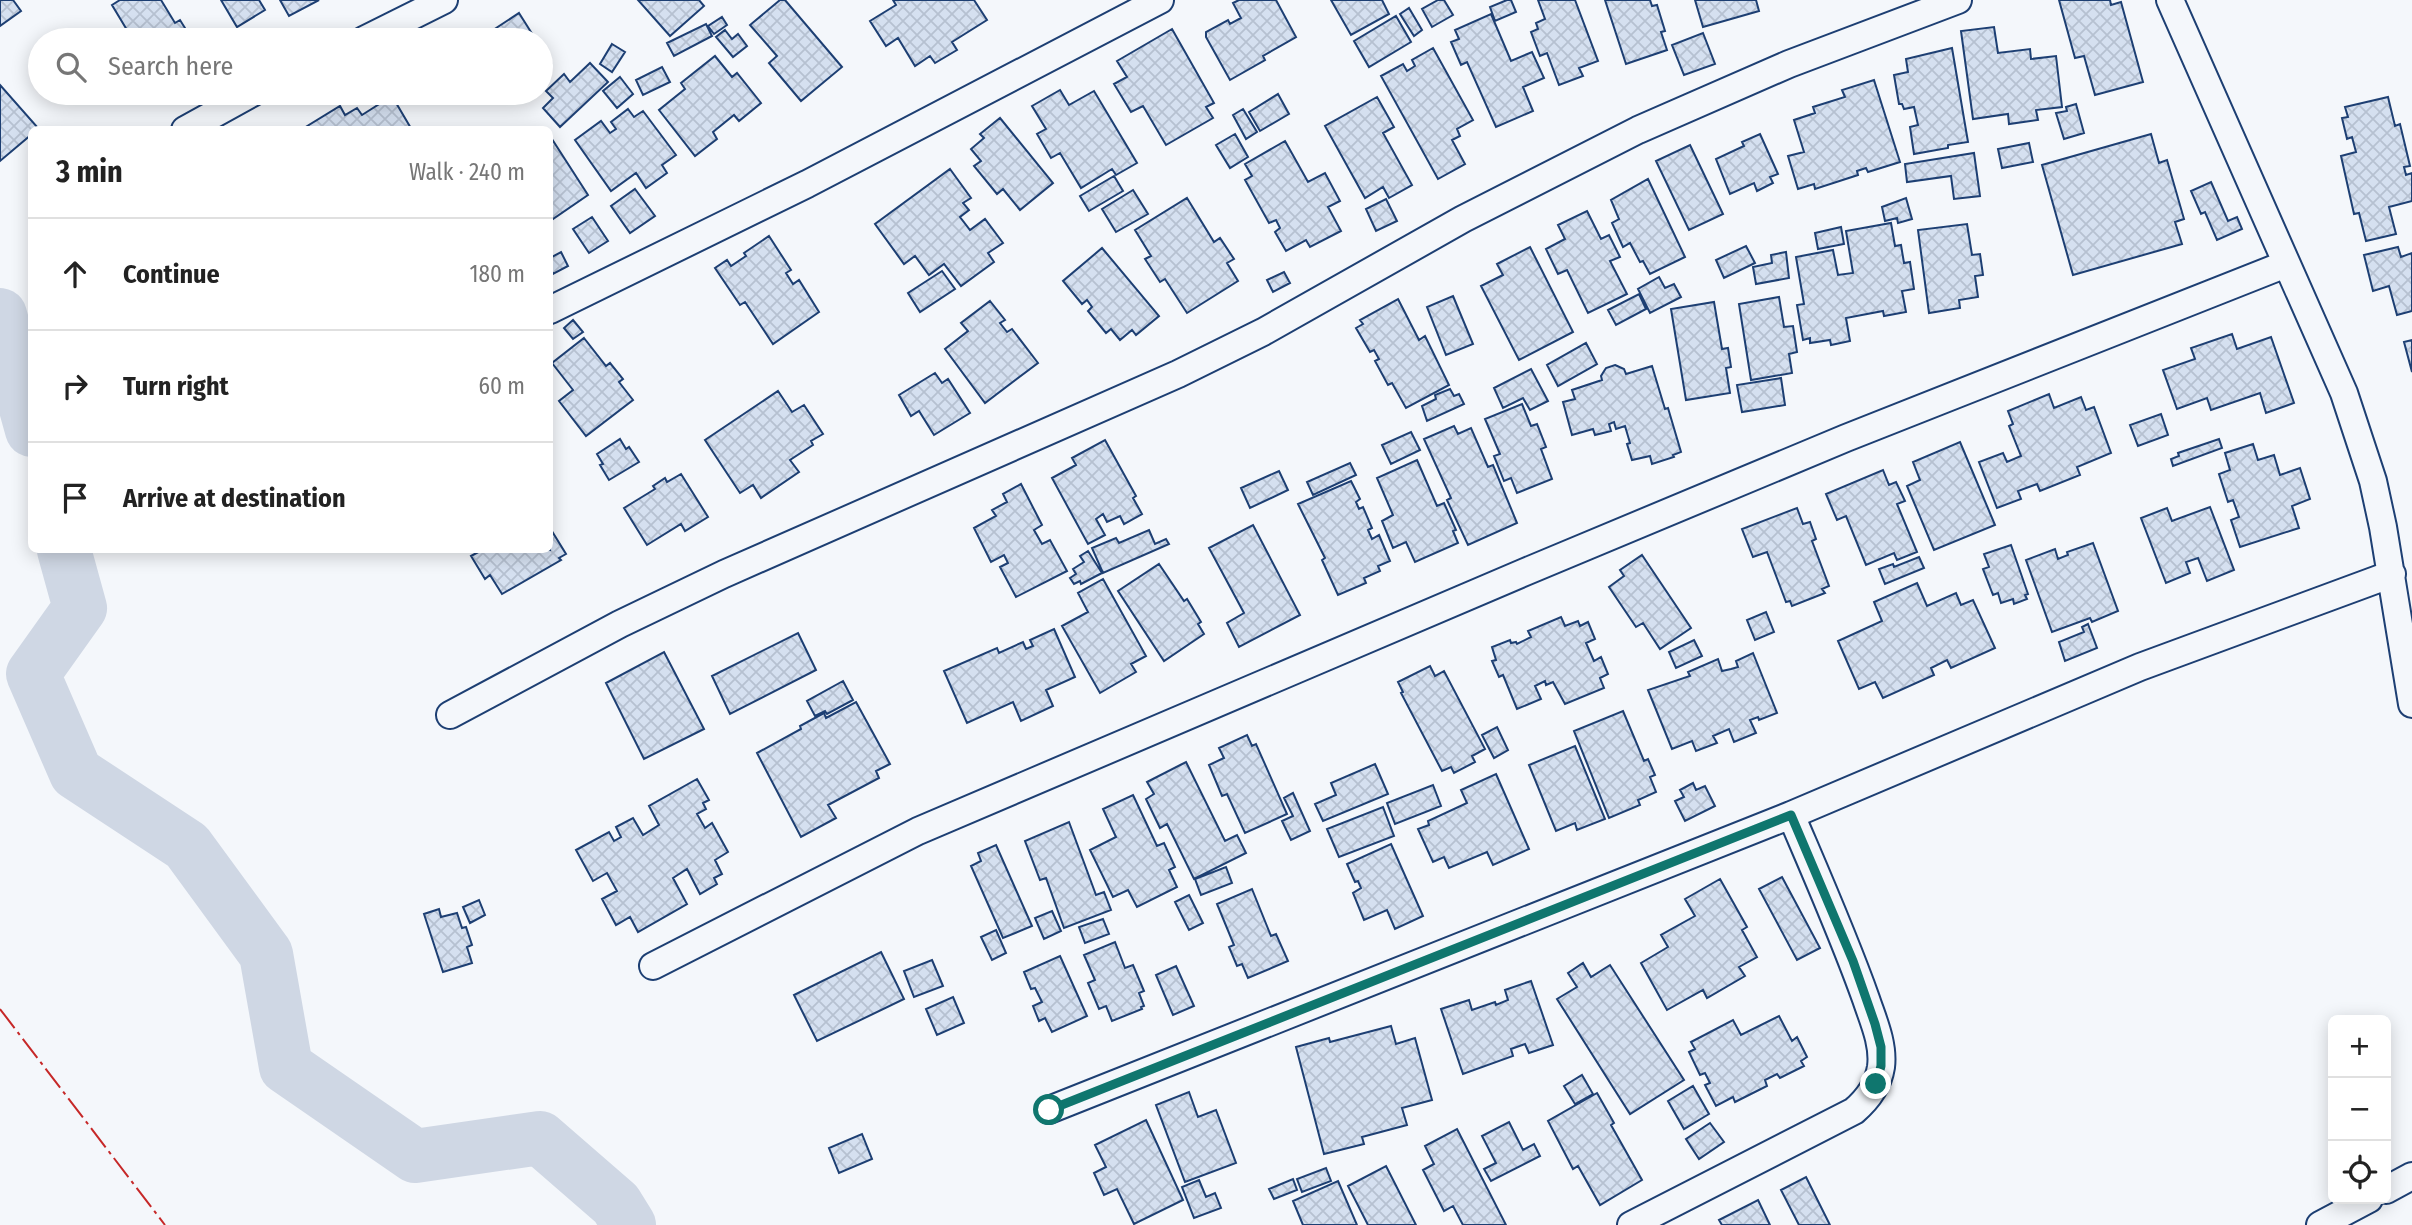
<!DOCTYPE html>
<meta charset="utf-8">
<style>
:root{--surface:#fff;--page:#f2f2f2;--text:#222;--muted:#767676;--line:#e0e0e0}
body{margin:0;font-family:"Fira Sans Condensed",sans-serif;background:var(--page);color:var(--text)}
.controls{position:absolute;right:21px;bottom:21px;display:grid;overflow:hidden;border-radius:10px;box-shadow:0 4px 18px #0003}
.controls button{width:63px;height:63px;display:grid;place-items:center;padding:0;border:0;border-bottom:2px solid var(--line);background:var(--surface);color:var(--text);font:35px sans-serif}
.stop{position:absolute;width:21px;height:21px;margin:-16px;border:5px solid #0f766e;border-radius:50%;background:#fff}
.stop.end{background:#0f766e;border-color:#fff;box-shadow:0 2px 7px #0008}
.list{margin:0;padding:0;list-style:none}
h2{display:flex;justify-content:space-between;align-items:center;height:91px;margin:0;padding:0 28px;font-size:30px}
h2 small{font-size:23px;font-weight:400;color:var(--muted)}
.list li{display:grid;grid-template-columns:46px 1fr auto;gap:21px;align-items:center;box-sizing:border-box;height:112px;padding:0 28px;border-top:2px solid var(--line)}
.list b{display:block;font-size:26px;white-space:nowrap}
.list em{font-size:23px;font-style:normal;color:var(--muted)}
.icon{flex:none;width:38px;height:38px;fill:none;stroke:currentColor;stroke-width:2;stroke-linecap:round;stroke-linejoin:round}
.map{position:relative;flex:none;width:2412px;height:1225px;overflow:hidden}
.search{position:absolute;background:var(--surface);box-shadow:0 4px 18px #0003;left:28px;top:28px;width:525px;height:77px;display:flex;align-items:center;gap:18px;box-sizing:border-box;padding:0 24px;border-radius:38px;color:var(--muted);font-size:26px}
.panel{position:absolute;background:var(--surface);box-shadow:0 4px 18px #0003;left:28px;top:126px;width:525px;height:427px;border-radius:10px}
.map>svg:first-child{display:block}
</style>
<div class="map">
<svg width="2412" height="1225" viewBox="0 0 2412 1225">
<defs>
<pattern id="building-cross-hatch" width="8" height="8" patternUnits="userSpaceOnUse" patternTransform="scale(1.75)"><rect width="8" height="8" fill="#d5e0f0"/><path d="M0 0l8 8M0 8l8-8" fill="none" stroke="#b6c1d1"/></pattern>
</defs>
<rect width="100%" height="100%" fill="#f4f7fb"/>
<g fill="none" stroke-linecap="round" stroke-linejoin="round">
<path stroke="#cfd7e4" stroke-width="54" d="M0,315l32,115
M64,550l16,58 -47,66 43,99 111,73 79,108 20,113 129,89 125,-18 76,66 13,21"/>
</g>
<path fill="url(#building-cross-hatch)" stroke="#1d3f73" stroke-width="2" d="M0,0h13l8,11 -21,15z
M120,0h41l14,23 5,-3 10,16 -5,4h-52l-21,-35z
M221,0h38l6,10 -28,17z
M280,0h39l-30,16z
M638,0h61l5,6 -34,30z
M780,0h5l57,67 -41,34 -32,-38 8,-7 -27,-31z
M893,0h81l13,20 -35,22 5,8 -22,13 -5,-7 -15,10 -17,-28 -12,8 -16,-25 26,-16z
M1239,0h37l20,37 -33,19 2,4 -35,20 -24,-43v-5l22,-12 2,4 11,-6 -8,-15z
M1331,0h51l7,14 -38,21z
M1438,0h6l9,15 -21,12 -10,-18z
M1507,0h4l5,12 -21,9 -5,-14z
M1538,0h37l23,61 -19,7 4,8 -24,9 -12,-32 -7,3 -9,-24 7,-3 -2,-6 9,-4z
M1605,0h45l2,6 5,-1 8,26 -4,1 6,18 -41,14z
M1695,0h61l3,11 -56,16z
M2059,0h51l1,5 10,-3 22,80 -48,13 -11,-39 -9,2z
M1409,8l13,22 -8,6 -14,-22z
M519,13l17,27h-58z
M1491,14l20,47 21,-9 12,26 -21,9 10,24 -37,16 -29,-65 -6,3 -10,-23 8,-3 -4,-9z
M1396,16l15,26 -42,25 -15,-26z
M722,17l5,8 -13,9 -6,-8z
M706,24l6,12 -38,20 -7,-13z
M1994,27l4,26 32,-4 1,10 25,-3 6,51 -26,3 2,10 -29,4 -1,-10 -35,5 -12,-88z
M1172,29l42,74 -8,4 7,11 -47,27 -23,-39 -12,6 -17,-28 13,-7 -10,-16z
M725,30l7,9 6,-5 9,12 -14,11 -17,-20z
M1703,33l12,31 -31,11 -12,-30z
M612,44l13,8 -13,20 -12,-8z
M541,47l10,16 -10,6z
M1433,48l40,72 -16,9 3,7 -8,4 13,24 -27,15 -57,-103 22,-12 4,7 8,-5 -3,-6z
M1952,48l16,94 -20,3v3l-34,6 -4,-27 8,-2 -4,-18 -10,2 -2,-5h-3l-5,-29 14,-3 -2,-13z
M715,56l17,21 5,-4 24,30 -22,18 -5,-6 -21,17 4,7 -22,17 -36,-46 26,-21 -4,-6z
M590,63l18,19 -48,45 -17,-19 10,-10 -7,-7 18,-17 6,8z
M662,67l8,15 -27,13 -7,-15z
M620,77l13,17 -16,14 -14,-17z
M1874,80l26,82 -32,10 -2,-4 -9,3 1,4 -43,14 -1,-5 -16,5 -10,-33 16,-4 -10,-32 21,-7 -2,-6 32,-10 -3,-7z
M0,85l38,43 -6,2v4l-32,27z
M1060,90l9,15 25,-14 43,72 -21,12 -4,-6 -31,19 -21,-35 -9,5 -14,-24 9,-5 -14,-23z
M1278,94l11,20 -29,17 -11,-19z
M392,96l20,34 -108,-2 36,-22 5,9 12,-7 5,7z
M1377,97l17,30 -11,6 29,52 -23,13 -6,-11 -18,11 -40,-72z
M2388,97l7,29 5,-2 10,42 -6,1 2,8 6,-2v28l-23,6 7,27 -30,7 -7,-28 -5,1 -13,-58 15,-4 -4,-15 -5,2 -5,-21 6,-1 -3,-10z
M2076,104l8,29 -20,6 -8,-26 11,-2 -1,-4z
M628,109l6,8 9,-6 33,44 -14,10 5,8 -21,15 -10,-15 -25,18 -36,-51 26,-19 9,12 6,-4 -5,-7z
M1243,109l14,23 -11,7 -13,-24z
M1000,118l53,65 -33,27 -17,-21 -6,5 -23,-28 7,-5 -10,-12 13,-11 -4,-4z
M1235,134l13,23 -18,11 -14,-23z
M1760,134l18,40 -8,3 3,6 -16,8 -3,-8 -24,11 -14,-35 28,-13 -2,-4z
M2151,134l8,29 8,-3 17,59 -9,3 7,22 -109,31 -31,-110z
M550,136l38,59 -38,26z
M1285,141l23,41 17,-9 15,28 -12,6 13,24 -31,16 -4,-7 -20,11 -11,-19 5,-4 -4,-8 -7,3 -24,-43 7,-4 -7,-12z
M2029,143l4,19 -31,6 -4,-19z
M1690,145l33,69 -34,16 -33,-69z
M1974,153l6,43 -26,3 -3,-23 -44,6 -2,-18z
M950,169l21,29 -8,5 6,7 -9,7 10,13 15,-11 18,24 -15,10 6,9 -33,24 -17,-22 -15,11 -14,-19 -11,8 -29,-40z
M1114,176l9,15 -34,20 -9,-15z
M1648,179l37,78 -35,17 -7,-13 -3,1 -10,-19 -7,4 -11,-24 7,-4 -8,-19z
M2211,182l17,39 9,-4 5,12 -25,11 -12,-28 -4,2 -10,-23z
M635,189l20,27 -25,17 -19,-27z
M1133,190l15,24 -32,18 -14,-23z
M1187,198l27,44 6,-4 14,21 -7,4 11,18 -51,32 -22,-34 -5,3 -15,-23 6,-3 -16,-26z
M1906,198l6,21 -14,4 -1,-5 -12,3 -3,-14z
M1386,199l11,22 -21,10 -10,-22z
M1587,211l14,28 8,-4 11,22 -10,4 17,33 -39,19 -21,-43 -9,4 -12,-25 19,-10 -7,-14z
M592,217l16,24 -19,12 -16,-24z
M1891,223l4,23 6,-1 3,18 6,-1 4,27 -12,2 4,21 -22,4 -1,-5 -37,7 4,23 -19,4 -1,-5 -20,3v-5l-7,2 -6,-35 7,-1 -8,-47 37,-7 5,25 15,-2 -7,-42z
M1967,224l5,31 8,-1 3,21 -8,1 3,21 -19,3 1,8 -31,5 -11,-83z
M1841,227l3,17 -26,5 -3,-16z
M769,236l22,34 -5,3 7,11 6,-4 20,32 -46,32 -28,-42 -5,3 -25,-37 12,-8 4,6 15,-10 -2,-3z
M1746,246l9,17 -31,15 -8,-18z
M1530,247l43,85 -54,28 -38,-74 22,-11 -6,-11z
M2398,247l3,10 11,-4v58l-15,4 -8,-29 -16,5 -9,-36z
M1102,248l57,68 -23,19 -4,-5 -12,10 -9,-11 -5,4 -18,-22 4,-4 -5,-7 -5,4 -19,-23z
M561,252l7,14 -15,8 -3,-6v-10z
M1786,252l3,26 -33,6 -3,-17 19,-4 -1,-8z
M942,271l13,18 -35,23 -12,-19z
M1284,272l6,11 -17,9 -6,-12z
M1659,277l6,11 9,-4 7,13 -31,16 -12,-24z
M1639,294l7,15 -30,16 -8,-15z
M1453,296l20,48 -27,11 -19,-48z
M1779,297l5,30 9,-1 4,26 -8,2 3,19 -41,7 -12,-76z
M1398,299l21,41 6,-4 24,49 -43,23 -14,-25 -4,2 -13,-24 4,-2 -5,-9 -4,2 -14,-24 7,-4 -3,-4z
M990,301l15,19 -5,3 7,9 5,-3 26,34 -53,40 -40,-54 23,-18 -7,-8z
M1714,302l8,47 6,-1 3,19 -5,1 4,25 -44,7 -15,-91z
M573,320l10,12 -10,7 -9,-11z
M2232,334l5,15 34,-12 23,66 -28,10 -6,-20 -49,17 -4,-12 -30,11 -14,-39 32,-11 -4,-11z
M584,338l22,28 4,-3 13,16 -4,3 14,18 -47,36 -27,-35 14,-11 -21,-27z
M2412,340v32l-8,-30z
M1586,343l11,21 -39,22 -11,-21z
M1615,365l9,4 2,5 26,-8 13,43 3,-1 13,44 -8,3 1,2 -22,7 -2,-8 -18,4 -5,-16 3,-1 -5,-17 -9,3 -2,-7 -5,2 2,7 -16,4 -2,-6 -21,6 -9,-33 12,-3 -3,-9 30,-10 -1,-4 5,-8z
M1531,369l17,32 -18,9 -7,-12 -20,10 -9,-20z
M935,373l7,10 6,-4 22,34 -36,22 -15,-24 -8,5 -12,-21z
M1781,378l4,27 -43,7 -5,-27z
M1450,389l4,7 5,-2 5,10 -37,17 -5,-15 14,-7 -1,-4z
M778,391l14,21 12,-7 19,29 -12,7 2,4 -23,15 9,12 -38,26 -8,-13 -13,8 -35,-53z
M2049,394l5,14 27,-11 5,13 8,-3 17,46 -34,14 3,8 -40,16 -3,-7 -19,7 3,8 -24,9 -18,-46 24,-9 4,9 14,-6 -12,-30 4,-2 -5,-13z
M1522,404l9,22 6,-2 9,23 -5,2 11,30 -35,14 -6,-15 -7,3 -10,-25 6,-2 -15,-35z
M2161,414l7,21 -30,11 -8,-21z
M1454,426l4,8 13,-6 17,39 5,-2 24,58 -49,22 -21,-45 4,-2 -27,-59z
M1411,432l9,18 -29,14 -9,-19z
M620,439l6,10 3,-2 10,15 -30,18 -9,-15 3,-1 -6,-10z
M2219,439l3,9 -49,18 -2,-7 8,-3 -1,-3z
M1105,440l31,56 -3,2 9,16 -18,10 -4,-8 -13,6 -4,-8 -7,5 9,16 -17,9 -36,-66 24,-13 -4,-7z
M1960,442l35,83 -61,25 -27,-64 13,-6 -7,-18z
M2253,444l5,16 16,-5 6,20 20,-7 10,31 -18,7 7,22 -59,19 -9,-27 8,-3 -6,-17 -5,2 -9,-28 11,-4 -5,-17z
M1417,460l20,46 7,-3 12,27 -3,1 5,12 -43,19 -9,-20 -13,6 -11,-27 11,-6 -16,-37z
M1350,463l6,12 -43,20 -6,-13z
M1883,470l6,15 7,-3 9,19 -8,3 20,48 -20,8 -3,-7 -28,12 -20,-49 -9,4 -11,-26z
M1279,471l9,19 -38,18 -9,-20z
M681,474l27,43 -23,14 -4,-7 -34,21 -23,-37 31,-19 -2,-3 12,-8 2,4z
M1351,481l9,18 -4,3 3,7 4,-2 9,21 -4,2 4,9 7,-4 11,26 -12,5 2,5 -16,7 2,5 -28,12 -16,-35 3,-2 -27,-54z
M1021,484l21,41 -8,5 8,14 8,-4 17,31 -51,26 -16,-30 8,-4 -4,-8 -13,7 -17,-34 22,-12 -4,-6 15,-8 -4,-8z
M2210,507l24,63 -27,11 -9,-23 -12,4 4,11 -24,10 -25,-65 26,-10 5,13z
M1797,508l6,16 7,-2 6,17 -4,2 17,45 -7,3 3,4 -33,13 -2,-5 -4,1 -19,-50 -14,5 -11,-28z
M1253,525l47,90 -61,32 -12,-24 17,-10 -35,-65z
M550,528l16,26 -7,4 2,2 -59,34 -12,-19 -5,4 -14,-23 11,-6h68z
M1149,530l6,14 11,-5 3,5 -66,29 -11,-25 24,-10 3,5z
M2093,543l25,68 -26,11 -2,-4 -38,14 -26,-72 29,-11 3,10 10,-4 -1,-3z
M2011,545l17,49 -3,1 2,4 -13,5 -1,-5 -12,4 -3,-10 -5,2 -10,-26 6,-2 -5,-13z
M1088,551l14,22 -21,11 -1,-3 -6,3 -4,-6 6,-4 -3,-5 11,-7 -4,-6z
M1642,555l49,73 -31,21 -17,-26 -7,4 -27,-40 15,-11 -4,-6z
M1919,557l5,11 -39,16 -6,-15 14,-5 1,3z
M1159,564l25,37 3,-2 14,23 -3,2 6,10 -40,27 -46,-70z
M1103,579l43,77 -15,8 5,8 -36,21 -38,-67 26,-14 -10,-19z
M1917,583l10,23 29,-13 5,12 12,-5 22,48 -44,20 -4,-8 -16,8 3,7 -51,23 -8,-16 -16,7 -21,-48 44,-20 -8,-19z
M1766,612l8,20 -19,8 -8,-20z
M1561,617l4,9 13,-5 2,5 8,-4 7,17 -9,4 8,18 7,-4 7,17 -8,4 4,10 -39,16 -12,-22 -7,3 -1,-4 -10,5 6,13 -24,10 -14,-34 -4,2 -7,-16 4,-1 -4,-13 18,-7 1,3 5,-1 1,2 14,-7 -3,-6z
M2088,624l9,24 -32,13 -6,-19 25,-10 -2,-5z
M1054,629l21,48 -29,13 7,16 -32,15 -8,-19 -46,21 -23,-52 53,-23 2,5 24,-11 3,7 7,-3 -3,-6z
M798,633l18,37 -86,44 -18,-38z
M1694,640l8,16 -26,12 -7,-16z
M664,652l40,77 -60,30 -38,-76z
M1753,653l24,60 -18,7 -1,-3 -8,3 6,13 -22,9 -5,-13 -16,7 4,7 -21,8 -4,-10 -20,8 -24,-59 42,-14 -2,-4 30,-13 4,12 9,-2 7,-2 -2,-6z
M1430,666l5,10 9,-5 41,78 -13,7 3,6 -21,11 -3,-6 -9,4 -41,-78 2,-1 -5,-10z
M843,681l10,19 -26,14 -2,-3 -10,5 -8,-15z
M856,702l34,62 -14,7 3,7 -51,27 8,13 -35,19 -44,-84 44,-24 -1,-3 24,-13 2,5z
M1623,711l21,50 4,-2 7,16 -5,2 6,15 -18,8 2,5 -31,13 -35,-87z
M1497,727l11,23 -14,8 -12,-23z
M1247,735l5,11 4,-2 31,70 -42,19 -18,-39 -5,2 -13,-31 15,-7 -5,-10z
M1575,746l30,73 -28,11 -2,-7 -19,8 -27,-66z
M1186,762l39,79 12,-6 9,18 -52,26 -27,-55 -7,4 -14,-29 8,-5 -7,-12z
M1375,764l13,30 -65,27 -8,-17 21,-9 -5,-12z
M1496,774l33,75 -36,16 -6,-13 -38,16 -5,-11 -11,5 -15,-33 11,-4 -1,-4 39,-18 -6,-13z
M697,779l12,21 -6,3 3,6 -9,5 8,14 7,-5 16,29 -13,8 7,14 -8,4 3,6 -17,10 -13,-25 -14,9 14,26 -49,28 -8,-15 -14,8 -14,-26 15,-8 -10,-18 -14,8 -17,-31 33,-18 5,9 7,-4 -5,-10 17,-9 10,17 16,-10 -10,-19z
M1693,783l3,7 9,-4 10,20 -30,15 -10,-20 9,-4 -4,-7z
M1433,785l8,21 -46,18 -8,-21z
M1293,793l17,38 -19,9 -9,-19 11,-5 -9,-18z
M1133,795l24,51 7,-3 11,24 -6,3 8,17 -40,20 -9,-17 -15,7 -23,-47 26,-13 -13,-28z
M1383,807l11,29 -55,21 -12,-28z
M1069,822l27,73 8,-3 7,18 -47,18 -18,-50 -6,2 -15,-39z
M1391,844l32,72 -28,13 -8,-19 -23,10 -11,-27 8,-5 -3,-7 -3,1 -8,-18z
M996,845l36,81 -29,12 -32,-72 10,-5 -3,-8z
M1226,867l6,16 -31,12 -6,-16z
M1782,877l38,71 -23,12 -38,-71z
M1720,879l27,48 -5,3 15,27 -18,10 6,9 -38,22 -4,-8 -36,20 -26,-47 27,-16 -7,-12 34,-19 -10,-17z
M1252,889l19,47 5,-2 12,27 -40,17 -6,-14 -5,2 -8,-19 5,-2 -17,-41z
M1189,895l14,28 -14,7 -14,-28z
M479,900l6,15 -15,8 -7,-16z
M439,909l2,8 16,-4 5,15 4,-1 6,18 -5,2 5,16 -29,9 -19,-58z
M1052,911l9,20 -17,8 -9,-21z
M1103,919l6,15 -24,9 -6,-16z
M996,930l10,23 -14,7 -11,-23z
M1115,942l10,26 8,-3 11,26 -5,2 5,13 -3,1 1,2 -30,12 -6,-15 -7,3 -11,-26 7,-3 -11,-25z
M881,952l23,47 -87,42 -23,-46z
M1060,956l27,60 -35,16 -7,-14 -6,3 -6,-15 9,-4 -7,-14 -4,1 -7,-17z
M932,960l11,26 -29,11 -10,-26z
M1583,963l8,14 19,-12 74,115 -54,34 -73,-115 20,-12 -9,-14z
M1176,966l18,40 -21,9 -17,-40z
M1531,981l22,64 -24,8 -4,-9 -14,5 2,7 -50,18 -22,-65 28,-9 3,10 23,-8 1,3 12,-5 -3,-10z
M953,997l11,26 -27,12 -11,-26z
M1779,1016l13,25 5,-4 10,20 -6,4 3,5 -24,12 -3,-4 -12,6 2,6 -32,16 -2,-5 -17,9 -11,-21 5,-2 -5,-10 -5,2 -11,-23 6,-3 -4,-7 42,-22 8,15z
M1391,1026l5,18 19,-6 17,62 -30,8 5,17 -45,12 2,7 -40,10 -28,-107 33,-9 1,4z
M1582,1075l11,19 -18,10 -11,-18z
M1693,1086l16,28 -25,15 -16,-28z
M1189,1092l9,25 18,-7 20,53 -51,19 -29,-77z
M1597,1093l17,30 -3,2 31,55 -42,25 -22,-39 -5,3 -25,-48z
M1146,1120l37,80 -49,24 -17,-35 -13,6 -10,-22 12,-6 -11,-22z
M1509,1122l14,28 11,-6 6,12 -49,25 -7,-12 12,-6 -14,-27z
M1710,1123l14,19 -25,17 -13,-20z
M1457,1129l49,96h-43l-10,-19 -9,5 -21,-41 11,-6 -9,-18z
M862,1134l10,25 -33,14 -10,-25z
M1386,1166l30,59h-48l-20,-39z
M1326,1168l5,13 -29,11 -5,-13z
M1806,1177l24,48h-31l-18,-35z
M1293,1179l4,11 -23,9 -5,-10z
M1199,1180l7,17 9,-4 6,15 -27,10 -12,-31z
M1338,1181l19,44h-54l-10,-24z
M1758,1200l12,25h-48l-3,-5z"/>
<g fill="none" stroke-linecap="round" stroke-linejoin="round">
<g stroke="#1d3f73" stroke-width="30">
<path id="minor" d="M2170,0l174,393 29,88 10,46 29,177
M364,40l80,-40
M185,130l67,-37
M550,310l257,-126 353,-184
M450,715l170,-91 104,-50 454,-200 85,-42 200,-113 175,-89 151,-66 169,-64
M653,966l265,-135 607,-259 321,-134 440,-174
M1049,1110l742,-295 349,-148 252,-93
M2386,1190l26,-14
M1631,1225l223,-114c14,-12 24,-25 27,-44 3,-23 -8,-47 -15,-68 -22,-62 -49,-123 -75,-184
M2320,1225l49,-26"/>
</g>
<use href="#minor" stroke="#f4f7fb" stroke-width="26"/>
<path stroke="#c62828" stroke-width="2" stroke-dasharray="24 5 3.5 5" stroke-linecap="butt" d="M0,1009l165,216"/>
</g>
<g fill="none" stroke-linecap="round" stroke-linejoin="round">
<path stroke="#0f766e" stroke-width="9" d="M1049,1110l742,-295 62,146 22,63 6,23v19l-5,18"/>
</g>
</svg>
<div class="controls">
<button>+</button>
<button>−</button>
<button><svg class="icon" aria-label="locate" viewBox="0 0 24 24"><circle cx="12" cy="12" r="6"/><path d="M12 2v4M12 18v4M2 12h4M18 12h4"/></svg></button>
</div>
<div class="stop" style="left:1049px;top:1110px"></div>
<div class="stop end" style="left:1876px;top:1084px"></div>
<div class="search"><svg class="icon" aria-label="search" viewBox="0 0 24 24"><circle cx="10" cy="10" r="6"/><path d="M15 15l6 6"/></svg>Search here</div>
<section class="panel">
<h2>3 min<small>Walk · 240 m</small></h2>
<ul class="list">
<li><svg class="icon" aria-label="ahead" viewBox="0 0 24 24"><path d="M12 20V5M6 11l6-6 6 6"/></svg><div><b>Continue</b></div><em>180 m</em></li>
<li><svg class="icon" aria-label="right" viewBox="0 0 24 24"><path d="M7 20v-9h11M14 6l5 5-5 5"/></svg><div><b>Turn right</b></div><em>60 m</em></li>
<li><svg class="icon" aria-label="arrive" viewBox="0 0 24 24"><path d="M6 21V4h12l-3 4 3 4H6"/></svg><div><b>Arrive at destination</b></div></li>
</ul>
</section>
</div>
